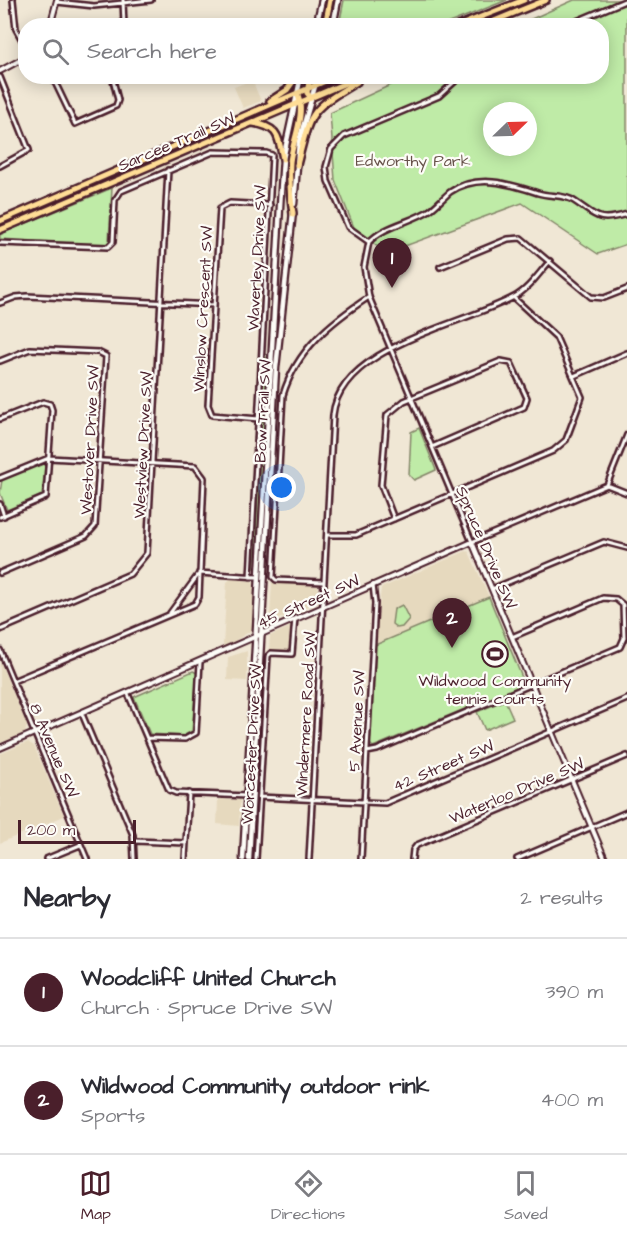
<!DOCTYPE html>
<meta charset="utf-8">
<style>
:root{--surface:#fff;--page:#f7f7f7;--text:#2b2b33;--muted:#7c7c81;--line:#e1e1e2;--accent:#4a1f2b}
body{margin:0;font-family:"Architects Daughter",sans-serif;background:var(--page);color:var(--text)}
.compass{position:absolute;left:483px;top:102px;width:54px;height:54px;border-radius:50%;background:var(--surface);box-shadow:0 3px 15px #0003;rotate:67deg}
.scale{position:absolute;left:18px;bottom:15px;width:118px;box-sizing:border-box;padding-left:6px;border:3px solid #4a1f2b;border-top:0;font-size:16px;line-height:21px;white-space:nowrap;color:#4a1f2b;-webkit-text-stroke:4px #fdfcf7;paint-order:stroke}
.you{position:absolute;left:282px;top:488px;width:21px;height:21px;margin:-15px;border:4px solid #fff;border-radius:50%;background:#1a73e8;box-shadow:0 0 0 9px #1a73e833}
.badge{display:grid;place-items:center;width:39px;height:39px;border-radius:50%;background:var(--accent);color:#fff;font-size:20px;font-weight:700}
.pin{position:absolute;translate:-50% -50px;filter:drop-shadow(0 2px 3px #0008)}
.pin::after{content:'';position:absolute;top:32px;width:21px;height:18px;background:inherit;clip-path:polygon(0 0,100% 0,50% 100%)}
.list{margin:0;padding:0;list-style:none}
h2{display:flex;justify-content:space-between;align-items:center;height:78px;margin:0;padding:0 24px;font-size:26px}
h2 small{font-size:20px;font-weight:400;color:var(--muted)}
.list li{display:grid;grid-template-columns:39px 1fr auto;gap:18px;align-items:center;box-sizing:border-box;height:108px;padding:0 24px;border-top:2px solid var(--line)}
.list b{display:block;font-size:22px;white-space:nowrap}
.list p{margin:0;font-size:20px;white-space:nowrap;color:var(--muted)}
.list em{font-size:20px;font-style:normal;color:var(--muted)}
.icon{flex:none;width:33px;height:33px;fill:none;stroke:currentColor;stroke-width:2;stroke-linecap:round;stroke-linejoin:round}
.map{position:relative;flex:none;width:627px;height:859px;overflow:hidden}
.search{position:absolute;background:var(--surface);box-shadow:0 3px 15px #0003;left:18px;right:18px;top:18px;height:66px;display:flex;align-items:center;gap:15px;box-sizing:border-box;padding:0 21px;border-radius:24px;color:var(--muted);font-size:22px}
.sheet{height:294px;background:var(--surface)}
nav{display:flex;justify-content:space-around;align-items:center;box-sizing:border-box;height:84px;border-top:2px solid var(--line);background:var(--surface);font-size:16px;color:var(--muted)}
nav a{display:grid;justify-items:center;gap:3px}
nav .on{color:var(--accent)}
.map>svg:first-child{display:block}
</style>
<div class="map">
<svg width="627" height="859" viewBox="0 0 627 859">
<rect width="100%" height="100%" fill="#f0e7d5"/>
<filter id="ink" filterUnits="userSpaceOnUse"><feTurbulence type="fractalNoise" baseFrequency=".0167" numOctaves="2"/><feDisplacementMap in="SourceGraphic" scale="12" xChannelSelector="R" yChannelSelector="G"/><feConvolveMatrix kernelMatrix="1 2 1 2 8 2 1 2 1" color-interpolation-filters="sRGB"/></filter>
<g filter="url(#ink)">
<path fill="#e6d9be" d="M252,80l9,21 -18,7 -9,-21z
M466,551l3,1 20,45 -114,48 6,-57z
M230,579l21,2 4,4 -3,45 -27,17 -2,-2 4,-63z
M272,583l46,3 1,15 -45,20 -4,-4z
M292,626v23l-3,3 -20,-1 1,-15z
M247,651v30l-20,-1 1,-23z
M0,662l27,64 -2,7 -25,10z
M28,742l6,4 30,70 -64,27v-89z
M218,799l22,1 -1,26 -22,-2z"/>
<path fill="#bfeba7" stroke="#848569" stroke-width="1.5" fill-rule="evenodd" d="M344,0h163l-63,25h-105z
M574,0h53v244l-29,10 -76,-51 -136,50 -31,-23 -20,-50 -5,-67 78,-36 194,-1v-50l-84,-1zM492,111h36v36h-36z
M112,188l-3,53 -3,4 -106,-6v-5z
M265,354l3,10 -8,153 -6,52z
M419,428l17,42 -22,10 -5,-5 2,-43z
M42,463l3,3 -3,29 -35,15 -7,-17 2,-13z
M489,597l34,83 -3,6 -147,61 -3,-3 5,-99z
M402,605l7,14 -7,8 -5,1 -5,-4 2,-15z
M193,671l4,2 -5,58 -9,5 -33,-2 -16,-37z
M505,700l8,18 -28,12 -8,-18z"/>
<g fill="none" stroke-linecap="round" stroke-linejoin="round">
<g stroke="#4a1f2b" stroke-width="8">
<path id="minor" d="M13,0l3,29 10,18
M123,0l1,26
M57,2l37,4 57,-6
M565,26l62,-26
M52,76l23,48 41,-18 2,-6 -6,-24
M0,77l29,73 -29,16
M369,242l-5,25 5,30 103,245 135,-57 20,8
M369,242c16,-17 41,-19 61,-32 7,-5 13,-12 20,-18 28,-19 60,-8 88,1 12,4 26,1 36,8 23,15 23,22 53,13
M369,242l-21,-15 -20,-46 -2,-14 5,-18 13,-13 95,-40 22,-20
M0,243l108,4 5,-5 2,-42 6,-9 92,-39 53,1 6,2 -22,422
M440,267l68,-28 13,-1 70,59 13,1 23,-9
M0,303l16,-6 11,-1 187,9
M0,361l30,-12 68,3 8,4 -11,170 -9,10 -86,37
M574,376l53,-23
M0,419l43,-17 7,2 2,6 -6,87 -46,20
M259,419l-47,-4 -4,-10 12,-197 10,-5 40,2
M0,478l49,-20 146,8 9,12 -5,119 -4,7 -182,77
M607,485l20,-50
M0,504l4,12
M394,519l-13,-34 6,-70 17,-14 97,-40 10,2 16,35 -3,9 -92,40
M327,535h29l197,-84 13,-11 16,-43 -26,-60 -42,-39
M199,573l59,4
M324,582l-48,-2 -3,-3 10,-182c14,-46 48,-73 86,-98
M492,589l112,-47 23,6
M170,613l28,-38
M0,630l130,-56 17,-21 21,-383
M0,650l87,209
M128,694l41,96 7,3 71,3
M82,714l51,121 1,24
M147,738l38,1 11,-6 4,-71
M367,752l10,-2 243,-103 4,-9 -1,-33 -7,-6 -13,-1 -91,39
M259,797l126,6 242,-104
M135,841l51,2
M46,859l34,-14
M185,859l4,-66
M256,859l12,-203 3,-3 21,1 3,-36
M309,859l24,-444c7,-69 130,-90 181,-118 14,-7 25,-24 36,-36
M361,859l14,-256 -2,-18
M412,859l1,-9 4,-5 210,-89
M517,859l110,-47"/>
</g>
<g stroke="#4a1f2b" stroke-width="8">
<path id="tertiary" d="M50,26l7,-26
M0,71l26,-14
M0,748l472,-206 133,317"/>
</g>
<g stroke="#4a1f2b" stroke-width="9">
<path id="secondary" d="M316,26l6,-26
M333,26l5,-26
M294,204l5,-63 19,-65
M243,859l38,-670 2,-30 18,-83
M249,859l27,-491 17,-156"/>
</g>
<g stroke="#4a1f2b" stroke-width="10">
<path id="trunk" d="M325,26l5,-26
M458,26l66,-26
M482,26l64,-26
M310,76l-3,17 4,5
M270,101l17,-11 10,-14
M253,123c26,4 25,13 30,36
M297,165c14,-54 11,-54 60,-83
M293,214c-3,-18 -4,-34 -3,-52 2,-20 17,-50 7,-69
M0,221l337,-145
M0,230l362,-154"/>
</g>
<use href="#minor" stroke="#fdfcf7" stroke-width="3"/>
<use href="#tertiary" stroke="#fdfcf7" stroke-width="4"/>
<use href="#secondary" stroke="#fdfcf7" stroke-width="4.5"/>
<use href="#trunk" stroke="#ffdd96" stroke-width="5"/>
</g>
</g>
<defs>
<g id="stadium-ring" transform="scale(1.35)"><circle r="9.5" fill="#fdfcf7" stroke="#4a1f2b" stroke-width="1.5"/><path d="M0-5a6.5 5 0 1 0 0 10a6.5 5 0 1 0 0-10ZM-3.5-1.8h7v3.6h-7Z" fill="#4a1f2b"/></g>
</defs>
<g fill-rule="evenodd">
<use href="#stadium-ring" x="495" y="654"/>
</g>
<g text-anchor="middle" stroke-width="4.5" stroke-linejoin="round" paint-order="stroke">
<g font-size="16" fill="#4a1f2b" stroke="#fdfcf7">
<text transform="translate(176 141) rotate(-23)" y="6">Sarcee Trail SW</text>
<text transform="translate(256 258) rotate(-87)" y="6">Waverley Drive SW</text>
<text transform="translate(202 309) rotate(-87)" y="6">Winslow Crescent SW</text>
<text transform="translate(262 411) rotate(-87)" y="6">Bow Trail SW</text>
<text transform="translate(89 440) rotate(-87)" y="6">Westover Drive SW</text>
<text transform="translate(142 445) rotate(-87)" y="6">Westview Drive SW</text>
<text transform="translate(487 547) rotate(67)" y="6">Spruce Drive SW</text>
<text transform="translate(308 601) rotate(-24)" y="6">45 Street SW</text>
<text transform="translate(305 714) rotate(-87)" y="6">Windermere Road SW</text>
<text transform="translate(356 721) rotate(-87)" y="6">5 Avenue SW</text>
<text transform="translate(251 744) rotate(-87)" y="6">Worcester Drive SW</text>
<text transform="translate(55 750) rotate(67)" y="6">8 Avenue SW</text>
<text transform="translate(443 765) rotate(-23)" y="6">42 Street SW</text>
<text transform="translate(516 790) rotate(-23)" y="6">Waterloo Drive SW</text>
</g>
<g font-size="16" fill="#67524a" stroke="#fdfcf7">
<text x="413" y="166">Edworthy Park</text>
</g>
<g font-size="16" fill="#4a1f2b" stroke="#fdfcf7">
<text x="495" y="686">Wildwood Community<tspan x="495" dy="18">tennis courts</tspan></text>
</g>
</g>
</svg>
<svg class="compass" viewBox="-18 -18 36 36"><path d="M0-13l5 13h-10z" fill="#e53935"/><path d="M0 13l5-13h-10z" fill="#7c7c81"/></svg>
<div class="scale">200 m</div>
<div class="you"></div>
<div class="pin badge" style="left:392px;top:288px">1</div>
<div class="pin badge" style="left:452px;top:648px">2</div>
<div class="search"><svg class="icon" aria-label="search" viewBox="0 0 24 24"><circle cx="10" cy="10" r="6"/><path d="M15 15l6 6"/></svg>Search here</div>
</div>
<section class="sheet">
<h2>Nearby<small>2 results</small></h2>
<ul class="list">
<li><span class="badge">1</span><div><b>Woodcliff United Church</b><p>Church · Spruce Drive SW</p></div><em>390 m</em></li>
<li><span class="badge">2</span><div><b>Wildwood Community outdoor rink</b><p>Sports</p></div><em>400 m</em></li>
</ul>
</section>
<nav>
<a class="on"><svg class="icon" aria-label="map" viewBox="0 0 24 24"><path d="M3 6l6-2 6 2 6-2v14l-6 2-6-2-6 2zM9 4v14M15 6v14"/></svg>Map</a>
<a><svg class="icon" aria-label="directions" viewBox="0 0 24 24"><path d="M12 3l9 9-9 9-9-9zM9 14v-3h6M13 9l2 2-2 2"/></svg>Directions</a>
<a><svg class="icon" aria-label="saved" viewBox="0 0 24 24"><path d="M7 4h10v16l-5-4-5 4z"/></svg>Saved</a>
</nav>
